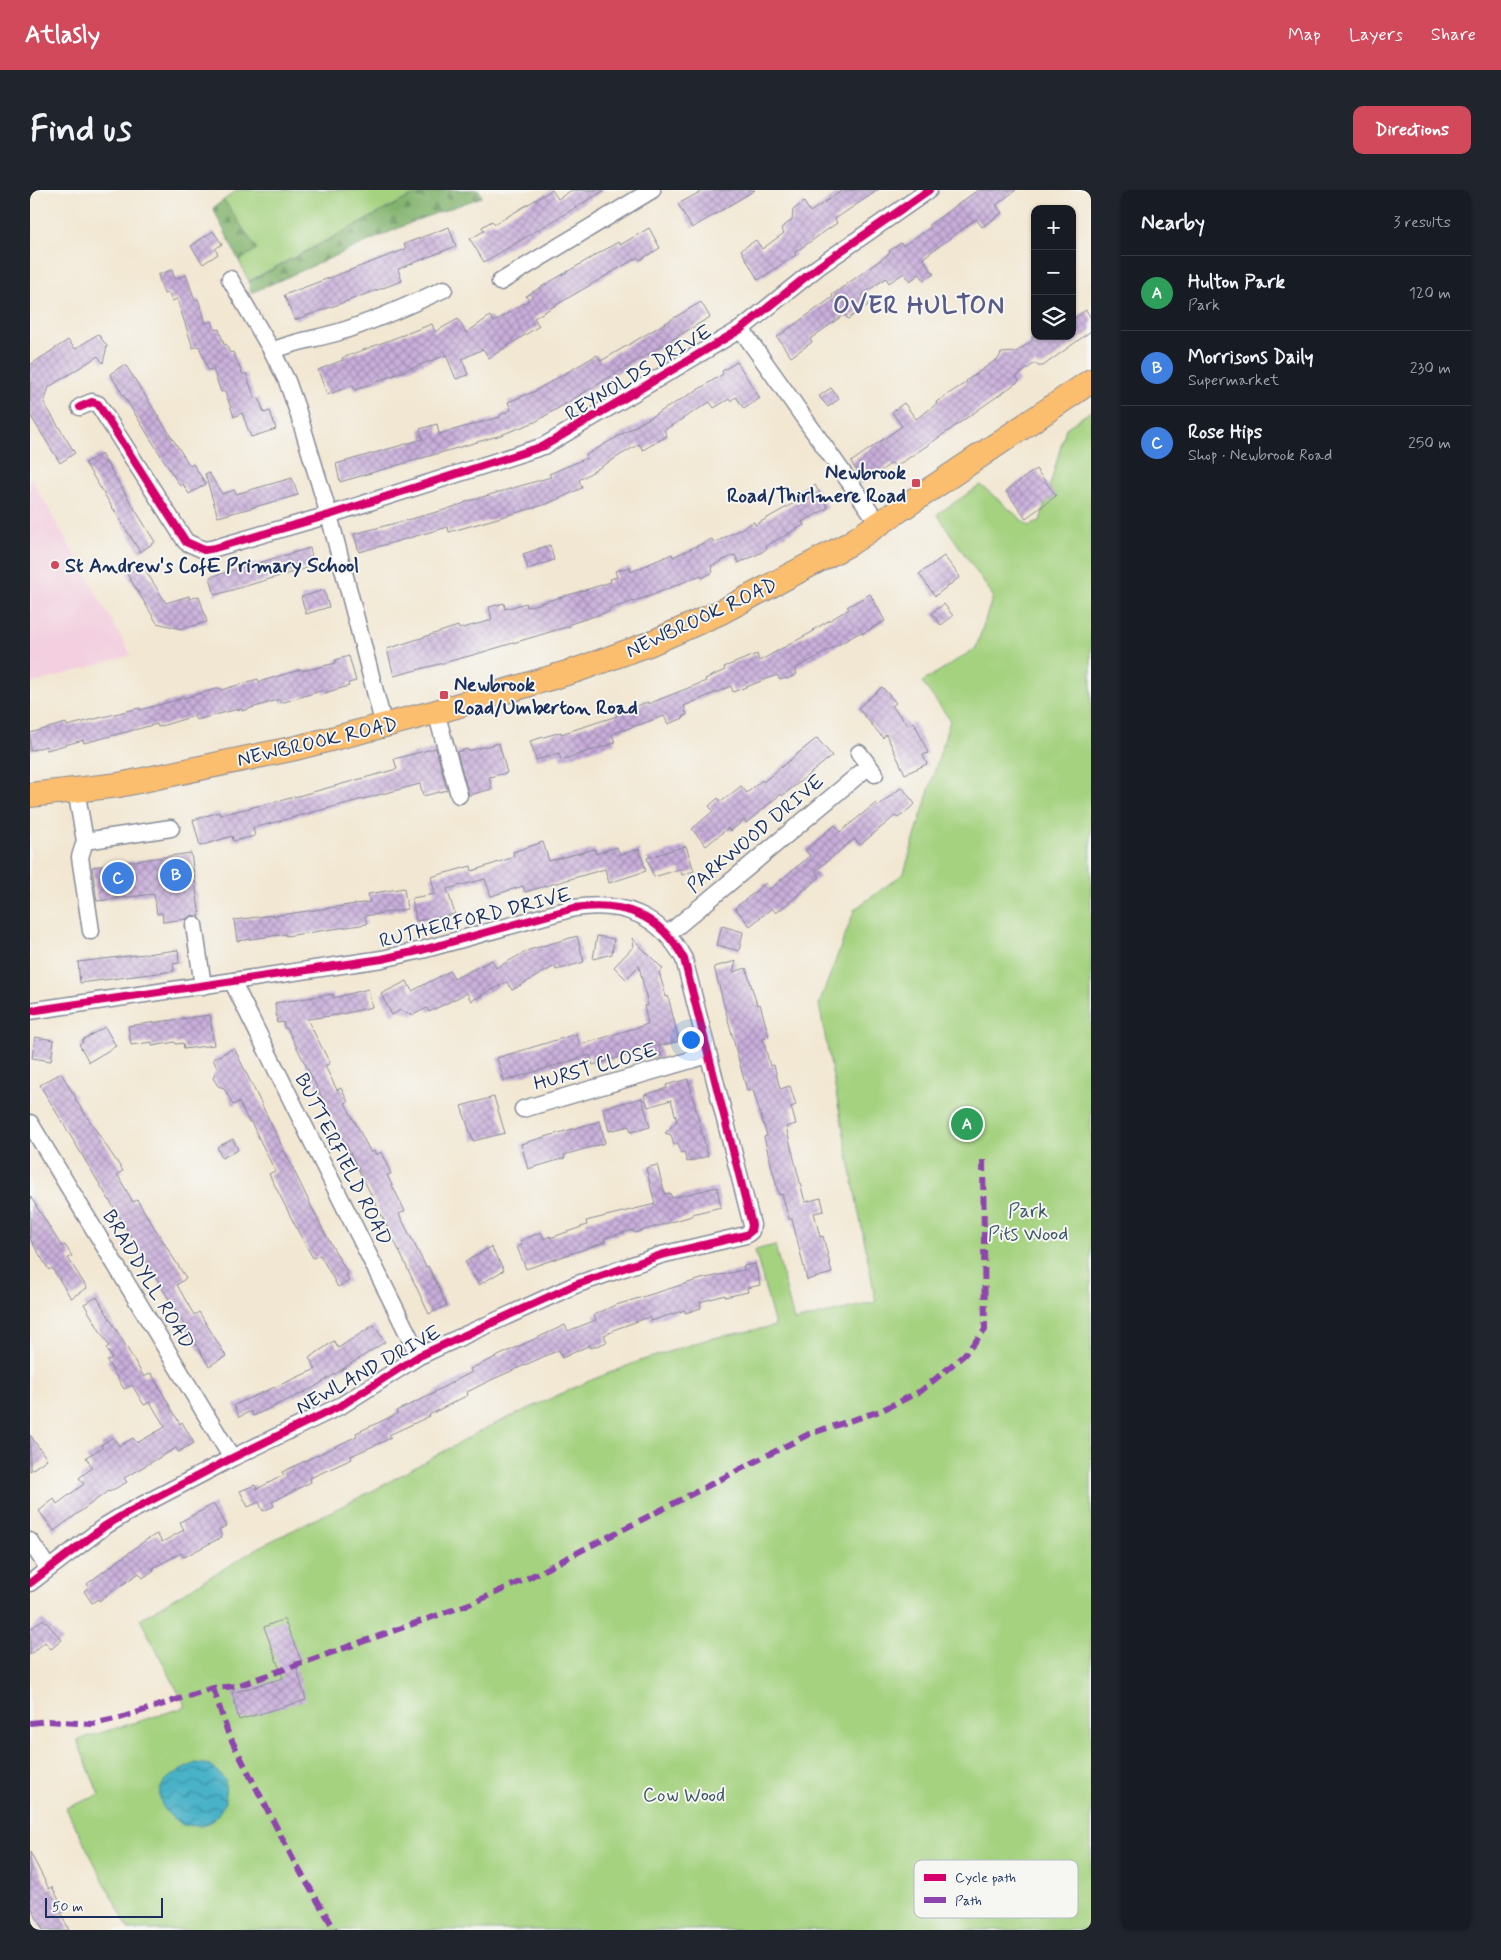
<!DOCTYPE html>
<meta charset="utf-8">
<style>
:root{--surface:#171b24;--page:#20242c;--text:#f1f3f6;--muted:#9ea1a6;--line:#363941;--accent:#d1495b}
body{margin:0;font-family:Mynerve,sans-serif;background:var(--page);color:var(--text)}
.controls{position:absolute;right:15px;top:15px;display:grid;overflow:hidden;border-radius:10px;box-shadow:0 1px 4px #0004}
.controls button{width:45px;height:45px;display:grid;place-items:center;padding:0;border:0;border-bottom:1px solid var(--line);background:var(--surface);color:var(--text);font:25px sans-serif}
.scale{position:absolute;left:15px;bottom:12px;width:118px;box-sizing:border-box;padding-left:5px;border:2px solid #1b2f5e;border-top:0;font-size:14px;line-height:18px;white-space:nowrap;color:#1b2f5e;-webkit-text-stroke:4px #f6f6f2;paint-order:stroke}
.you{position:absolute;left:660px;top:849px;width:18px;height:18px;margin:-12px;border:4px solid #fff;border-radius:50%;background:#1a73e8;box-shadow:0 0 0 8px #1a73e833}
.badge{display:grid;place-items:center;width:32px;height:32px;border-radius:50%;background:var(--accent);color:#fff;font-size:16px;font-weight:700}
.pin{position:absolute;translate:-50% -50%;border:2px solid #fff;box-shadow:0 1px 5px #0006}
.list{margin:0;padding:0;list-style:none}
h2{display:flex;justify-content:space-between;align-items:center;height:65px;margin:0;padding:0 20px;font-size:21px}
h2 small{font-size:16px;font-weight:400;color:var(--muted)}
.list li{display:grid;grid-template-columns:32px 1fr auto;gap:15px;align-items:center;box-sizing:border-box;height:75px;padding:0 20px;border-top:1px solid var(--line)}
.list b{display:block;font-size:19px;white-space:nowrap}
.list p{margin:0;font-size:16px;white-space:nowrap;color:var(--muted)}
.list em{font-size:16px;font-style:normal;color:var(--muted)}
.icon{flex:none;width:28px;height:28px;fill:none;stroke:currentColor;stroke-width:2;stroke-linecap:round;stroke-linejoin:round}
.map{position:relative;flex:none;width:1061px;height:1740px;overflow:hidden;border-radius:10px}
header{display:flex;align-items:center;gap:30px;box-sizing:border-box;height:70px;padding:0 25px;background:var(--accent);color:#fff}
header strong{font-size:24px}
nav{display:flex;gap:28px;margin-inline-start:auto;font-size:18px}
.intro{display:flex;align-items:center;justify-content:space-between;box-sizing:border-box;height:120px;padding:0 30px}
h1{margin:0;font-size:35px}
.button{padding:12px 22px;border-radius:10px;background:var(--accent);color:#fff;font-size:18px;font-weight:700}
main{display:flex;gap:30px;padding:0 30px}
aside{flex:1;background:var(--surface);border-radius:10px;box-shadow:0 1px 4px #0004}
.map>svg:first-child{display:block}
</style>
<header>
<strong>Atlasly</strong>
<nav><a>Map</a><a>Layers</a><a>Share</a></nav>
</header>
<div class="intro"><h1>Find us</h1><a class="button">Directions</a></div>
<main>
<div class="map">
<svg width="1061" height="1740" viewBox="0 0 1061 1740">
<defs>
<pattern id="forest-firs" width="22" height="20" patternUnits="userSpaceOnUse" patternTransform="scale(1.25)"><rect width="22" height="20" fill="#83b46e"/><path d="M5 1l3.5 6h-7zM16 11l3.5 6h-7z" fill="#6a935e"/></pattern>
<pattern id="water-waves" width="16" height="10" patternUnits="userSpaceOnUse" patternTransform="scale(1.25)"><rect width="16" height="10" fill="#49b2c8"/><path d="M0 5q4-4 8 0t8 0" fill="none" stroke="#3c91a6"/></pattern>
<pattern id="building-cross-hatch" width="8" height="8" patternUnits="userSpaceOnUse" patternTransform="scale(1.25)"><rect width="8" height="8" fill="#c9aeda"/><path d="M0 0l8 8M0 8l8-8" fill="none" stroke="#a28eb4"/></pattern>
</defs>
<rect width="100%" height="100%" fill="#f6f6f2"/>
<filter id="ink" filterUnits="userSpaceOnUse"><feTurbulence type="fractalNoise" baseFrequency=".02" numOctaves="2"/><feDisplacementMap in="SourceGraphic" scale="10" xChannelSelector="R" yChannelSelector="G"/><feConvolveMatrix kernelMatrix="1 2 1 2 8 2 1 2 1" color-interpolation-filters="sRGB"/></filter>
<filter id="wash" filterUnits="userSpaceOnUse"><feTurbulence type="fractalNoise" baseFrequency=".0096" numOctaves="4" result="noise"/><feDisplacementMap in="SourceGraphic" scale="20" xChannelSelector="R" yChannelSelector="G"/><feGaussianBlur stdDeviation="1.12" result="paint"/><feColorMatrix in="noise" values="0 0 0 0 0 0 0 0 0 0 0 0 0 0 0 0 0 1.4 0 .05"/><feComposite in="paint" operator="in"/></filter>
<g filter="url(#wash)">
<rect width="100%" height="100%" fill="#f2e7d2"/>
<path fill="#f3cfdf" d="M0,286l101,179 -101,29z"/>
<path fill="url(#forest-firs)" stroke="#4f7266" d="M412,0h37l3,7 -65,23 -166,73 -2,-11 160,-85z
M194,10l33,49 -18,12 -26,-53z"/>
<path fill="#a4d27f" stroke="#60806e" d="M207,0h205l-33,7 -160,84 -10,-20 18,-12 -33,-49z
M1061,221v1519h-962l-63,-122 33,-13 -22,-55 109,-33 -46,-88 123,-74 111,-55 112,-62 103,-47 48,-19 71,-23 67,-13 -20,-76 20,-5 19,76 82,-19 -57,-298 36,-95 49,-36 46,-153 -28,-38 54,-34 17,-52 -56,-82 44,-29 48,41 11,-5 26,-93z"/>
<path fill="url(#water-waves)" stroke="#327093" d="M166,1573l15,2 14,15 1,22 -12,18 -11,6 -20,-1c-5,-4 -14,-9 -18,-15 -18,-27 12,-38 31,-47z"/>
<g id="blocks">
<path fill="url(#building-cross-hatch)" d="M522,0l6,9 14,-9h33l-121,72 -14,-23 14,-8 -2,-4 10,-6 3,3z
M674,0h51l-63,38 -14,-24z
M813,0h35l-43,29 2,4 -43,30 2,2 -38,25 -17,-30 15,-10 6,9 22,-16 -3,-5 11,-8 1,-10 11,-8 6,10z
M948,0h38l-20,15 6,8 -20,14 -6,-8 -53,39 11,16 -10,6 -4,-6 -10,7 -6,-8 -15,10 -3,-5 -24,17 6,10 -20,14 -3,-5 -35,25 2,3 -21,15 -14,-20 56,-40 -1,-2 58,-42 -1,-2 12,-8 2,3 28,-19 -2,-2z
M419,37l7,19 -58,23 4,12 -107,39 -11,-25 122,-46 -2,-5z
M619,38l11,20 -20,12 -2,-3 -104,61 5,8 -50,32 -6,-9 -21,10 6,16 -12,4 -10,-24 -91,35 -2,-5 -26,10 -9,-25 25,-10 -1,-2 90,-34 3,8 23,-13 8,14 24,-17 4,6 35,-22 -3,-4 92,-54 2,3z
M183,41l9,13 -7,5 3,5 -15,10 -12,-18z
M142,80l3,9 11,-4 9,25 3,-1 8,24 6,-2 3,9 4,-1 5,16 2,-1 4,9 3,-1 10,23 3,-2 9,26 4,-1 5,15 6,-2 6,18 -25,8 -9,-24 -8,4 -9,-26 -4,1 -8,-23 -5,1 -9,-24 -6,2 -16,-49 -5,2 -3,-8 -5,1 -6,-19z
M671,112l9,15 -175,105 -37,14 -158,46 -4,-18 87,-25 -3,-10 17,-5 2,10 61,-17v-2l11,-5 -3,-8 25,-10 64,-37 4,6z
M1056,120l5,8v13l-48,35h-5l-3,-3 -19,14 3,4 -88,62 -36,24 -3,-4 -28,19 -13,-20 51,-36 -10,-14 12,-9 12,16 21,-15 -1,-2 31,-20 -1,-1 33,-23 2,-5 15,-1 16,-11v-5h40v-9l4,-4 -3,-4z
M68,144l9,12 -4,17 -5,-7 -49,31 -5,16 31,50 -15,10 -30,-48v-50l38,-25 7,9z
M707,172l23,36 -16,11 -8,-12 -6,4 -1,-2 -15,9 -4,-6 -46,28 3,6 -24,14 -4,-6 -60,36 3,8 -35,16 -98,28 -1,-5 -89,25 -5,-18 87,-23 24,-8v-1l86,-25 -2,-3 38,-16 -1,-3 113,-66 24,-15 -1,-3z
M95,174l65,102 3,-2 13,20 -17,10 -6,-10 -3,2 -70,-112z
M801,198l8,11 -11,8 -9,-11z
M71,264l54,88 -15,10 -55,-89z
M1006,279l20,27 -30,22 -20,-27z
M179,283l13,21 13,-4 1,4 56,-16 6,17 -80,22 -13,-43z
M785,295l13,23 -26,14 2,3 -38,21 1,2 -5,4 -18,9v-1l-5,3 -4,-8 -24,11 2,6 -11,6 -1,-3 -51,21 -41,13 1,2 -40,13v2l-97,29 -79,21 -7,-27 71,-23 1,3 33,-9 -3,-13 15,-4 1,6 21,-6 1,4 35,-10 49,-15 -1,-3 7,-2 -2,-6 15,-4 1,5 41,-18 1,3 39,-18 2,4 40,-21 1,3 48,-27 -2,-4z
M520,355l4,15 -26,9 -5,-15z
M280,358l4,18 -99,29 -5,-18z
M914,366l16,21 -25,19 -16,-22z
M112,375l24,38 23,-7 1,3 9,-3 8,26 -25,7 -25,-6 -30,-49z
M294,400l5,17 -23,7 -5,-17z
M840,404l15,27 -23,13 -1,-2 -66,37 2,5 -10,5 -1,-1 -6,2 -3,-5 -44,17 -2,-6 -47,20 3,9 -4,1 1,2 -16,6 -4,-8 -52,18 3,9 -54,17 -2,-7 -23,7 -6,-19 31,-9v2l56,-18 -1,-3 32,-11v2l58,-23 -1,-2 20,-9 -1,-3 33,-13 2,7 55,-30 -1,-1 36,-21 -2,-2z
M914,414l9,12 -12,9 -9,-12z
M319,466l7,25 -8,2 1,3 -25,7 -1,-3 -3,1 -39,12v-3h-4l-35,11v-2l-4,1v-1l-42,11 -2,-4 -36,11 -1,-3 -73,19 -1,-3 -36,10 -1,-4 -16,5v-18l36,-10 1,3 72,-18 1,2 80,-22 1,2 37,-11 1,3 43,-13 1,2 33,-8 -1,-3z
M852,497l14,16 -4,3 16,19 6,-3 14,31 -5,2 4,9 -22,10 -19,-40 -3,4 -25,-30z
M787,548l15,18 -50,40 -1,-2 -35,29 -2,-3 -13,11 -3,-3 -22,18 -14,-17 21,-18 -4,-5 9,-8 3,4 20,-16 6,7 15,-13 1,2z
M469,553l8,30 -18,4 3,12 -23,6 -12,-43 10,-3 1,2z
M406,558l11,42 -24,6 -3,-12 -167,44 2,8 -22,5 -1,-5 -32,10 -7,-26 26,-8 1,3 67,-16 110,-30 -3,-10z
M872,597l13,17 -17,14 -3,-2 -35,29 -6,-6 -39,32 5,6 -44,36 -4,-5 -22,18 -15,-18 31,-25 4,6 40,-33 -5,-6 30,-25 5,7 36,-29 2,3z
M513,652l6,19 46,-12 1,5 21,-7 3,8 19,-6 7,22 -37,12 -4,-14 -80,23 -2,-6 -32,10 -6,-17 -38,10 8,25 -39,7 -4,-23 23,-4 -4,-17 40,-11 1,5 42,-14 -1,-5z
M656,656l8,25 -12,4 -2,-6 -26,8 -7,-19z
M161,663l9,64 -7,-2 -7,4 -23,3 -1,-9 -5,1 -3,-20 -57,7 -5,-34z
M374,698l3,21 -42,7 2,8 -81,12v-2l-49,7 -3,-21 39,-5v1l97,-14 -2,-8z
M692,736l21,6 -4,19 -22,-6z
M547,746l7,26 -28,8 -1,-4 -43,24 -5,-8 -36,19 -4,-8 -38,19 -2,-4 -14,7 -13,-5 -8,5 -11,-21 26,-13 5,10 38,-20 4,8 38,-19 4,8 33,-18z
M567,746l17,3 -2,15 -19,5z
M602,748l31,31 -4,3 7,25 2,-1 11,45 -20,5 3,12 -3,1 -18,-8 -48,14 -3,-10 -86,26 -7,-23 79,-24 4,11 68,-21 -4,-18 4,-1 -9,-39 -13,13 -12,-12 20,-21z
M148,760l1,13 -6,1 1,7 -94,12 -2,-21z
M706,771l-3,11 13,-4 11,37 3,-1 9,33 -6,2 7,27 4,-1 6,24 10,-3 6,19 -5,2 5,17 -10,3 19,75 16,-4 3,13 -10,2 6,24 3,-1 9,37 -25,7 -15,-61h-3l-7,-25 -3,1 -15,-58 3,-1 -14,-46 -6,1 -33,-124z
M338,799l4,18 -34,8 -31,4 23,44 -5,3 12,24 4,-2 7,14 -3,1 26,50 3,-2 2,4 5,-3 10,22 -4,1 18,36 -6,3 27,53 2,-1 19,39 -18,9 -35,-74 -107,-212 -2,1 -2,-7 -6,1 -2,-20 58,-9 1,4z
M180,825l4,30 -30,4 -1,-6 -7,1 -1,-2 -23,4v-4l-21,3 -3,-19z
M75,837l11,19 -27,16 -10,-18 4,-2 -1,-2z
M5,847l19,3 -3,21 -19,-3z
M204,858l89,182 25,44 -2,1 3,6 -11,6 -18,-32 -7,3 -14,-25 -30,-59 6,-3 -24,-49h-2l-10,-20 -6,3 -9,-17 -6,-2 -5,-8 4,-10 -4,-9z
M31,883l15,25 -1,1 48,72 -6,3 16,28 4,-2 49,78 -9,7 17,30 5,-3 27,44 -17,10 -169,-281z
M658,889l20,77 -21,6 -3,-10 -3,1 -3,-10 -4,2 -3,-10 -6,-2 12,-12 -6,-21 -23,7 -4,-12 23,-7 -1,-3z
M464,907l11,36 -32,8 -12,-35z
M612,908l8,29 -19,5 -2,-6 -20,5 -6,-23z
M570,931l5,22 -41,12 1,3 -37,11 -7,-25z
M203,949l5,11 -16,8 -5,-11z
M627,975l8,29 5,-1 2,5 45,-11 4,20 -29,7v2l-58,17 -1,-3 -29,8 1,4 -79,27 -9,-22 5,-2 -2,-4 21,-9 3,7 6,-3v2l37,-13 -1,-4 69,-17 -9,-36z
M0,1006l32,51 3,-2 7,11 -4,2 19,30 -16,10 -19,-30 -3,2 -19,-31z
M461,1057l13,23 -25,15 -14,-23z
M725,1074l5,21 -13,3 1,4 -23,5v-2l-25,7 1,6 -16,5v-3l-34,11 -2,-4 -36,13 1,1 -10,4 3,7 -16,6 -1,-3 -28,13 -3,-8 -68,30 -24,12 1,3 -39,20 1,1 -41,19 2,3 -40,18 1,3 -42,19 1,4 -39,20 2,4 -11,5 -4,-9 -11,5 -8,-16 15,-6 2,4 27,-14 -2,-3 75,-36 -1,-3 41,-19 -1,-3 39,-18 -1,-1 38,-20 -2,-3 95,-44 3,6 28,-11 -2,-5 19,-9 88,-27 43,-9 -1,-4z
M67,1107l47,80 7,-4 29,51 2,-2 12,21 -16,9 -2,-4 -52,30 3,4 -18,10 -1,-1 -54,40 -15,-20 15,-12 3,5 27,-20 -5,-6 13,-10 -6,-11 16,-9 -1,-3 12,-8 6,9 14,-8 4,5 28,-16 -15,-25 -6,3 -12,-20 -8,4 -17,-28 5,-3 -6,-10 3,-2 -25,-42z
M344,1135l11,17 -72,46 -60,28 -2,-5 -12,6 -5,-12 82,-36 -7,-11 25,-17 4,7z
M0,1245l17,24 -17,12z
M184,1314l12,22 -7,4 3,7 -38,20 -3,-4 -28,15 1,2 -11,8 -4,-5 -40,28 -1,-2 -6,4 -8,-12 5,-4 -2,-3 59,-44 11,-6 5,8 22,-12 -4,-8z
M13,1429l19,21 -11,9 -6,-7 -15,13v-25z
M254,1429l17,41 -6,2 11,38 -67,20 -7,-27 51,-15 -19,-51z
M0,1662l19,37 3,-2 13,24 -4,2 8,17h-26l-7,-13 -6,-13z"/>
</g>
</g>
<g filter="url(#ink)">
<use href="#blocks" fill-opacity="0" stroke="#868b98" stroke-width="1"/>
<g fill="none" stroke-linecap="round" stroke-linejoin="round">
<g stroke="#868b98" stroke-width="19">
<path id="minor" d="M200,89l42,72 15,30 10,28 32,106 55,211
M470,92l152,-92
M711,139l139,196
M242,161c22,-10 44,-12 67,-19 36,-11 71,-27 105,-43
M50,217l12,-5 6,2 88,138 18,8 11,-2 114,-33 215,-69 197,-117 77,-62 111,-77
M406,522l23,83
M829,563l16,21
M46,600l9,51 -5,16 11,74
M55,651l86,-13
M164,735l9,61
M638,744l201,-168
M202,791l187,375
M0,821l352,-52 40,-9 152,-42c50,-7 86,7 110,51l68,266 -1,6 -5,4 -85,20 -86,30 -156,71 -77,49 -110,53 -107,56 -20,12 -75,57
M493,919l185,-54
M0,933l202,335
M0,1351l18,27"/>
</g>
<g stroke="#868b98" stroke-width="26">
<path id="highway" d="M0,605l89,-10 177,-37 140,-36 141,-42 72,-26 72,-32 128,-68 242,-163"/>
</g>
<use href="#minor" stroke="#fff" stroke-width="16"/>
<use href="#highway" stroke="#fbbd6e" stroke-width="24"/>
<path stroke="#8e44ad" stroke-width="6" stroke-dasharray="12 6" stroke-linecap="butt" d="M183,1498l15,45 67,130 40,67
M0,1533l18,-2 44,3 28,-6 93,-30 24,-2 238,-84 49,-22 285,-146 71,-23 41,-20 43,-36 21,-25 -2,-173"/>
<g stroke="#f6f6f2" stroke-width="11">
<path id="cycleway" d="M50,217l12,-5 6,2 88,138 18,8 11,-2 114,-33 215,-69 197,-117 77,-62 111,-77
M0,821l352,-52 40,-9 152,-42c50,-7 86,7 110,51l68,266 -1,6 -5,4 -85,20 -86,30 -156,71 -77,49 -110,53 -107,56 -20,12 -75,57"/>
</g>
<use href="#cycleway" stroke="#d6006c" stroke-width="8"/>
</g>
</g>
<g fill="#d1495b" stroke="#f6f6f2" stroke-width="2">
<rect x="881" y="288" width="10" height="10" rx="2.5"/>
<circle cx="25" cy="375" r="5"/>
<rect x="409" y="500" width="10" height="10" rx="2.5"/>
</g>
<g text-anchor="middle" stroke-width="4" stroke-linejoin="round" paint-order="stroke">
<g font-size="20" fill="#1b2f5e" stroke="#f6f6f2">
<text transform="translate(608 182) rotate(-31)" y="7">REYNOLDS DRIVE</text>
<text transform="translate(671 427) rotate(-25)" y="7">NEWBROOK ROAD</text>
<text transform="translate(287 551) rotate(-13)" y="7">NEWBROOK ROAD</text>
<text transform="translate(725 643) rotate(-40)" y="7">PARKWOOD DRIVE</text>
<text transform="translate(445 727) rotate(-14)" y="7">RUTHERFORD DRIVE</text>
<text transform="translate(565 876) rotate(-16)" y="7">HURST CLOSE</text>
<text transform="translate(314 969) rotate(63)" y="7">BUTTERFIELD ROAD</text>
<text transform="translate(119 1089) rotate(59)" y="7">BRADDYLL ROAD</text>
<text transform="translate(338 1179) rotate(-29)" y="7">NEWLAND DRIVE</text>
</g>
<g font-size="20" font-weight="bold" fill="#1b2f5e" stroke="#f6f6f2" text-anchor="start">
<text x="876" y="289" text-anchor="end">Newbrook<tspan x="876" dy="23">Road/Thirlmere Road</tspan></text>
<text x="35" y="382">St Andrew's CofE Primary School</text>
<text x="424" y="501">Newbrook<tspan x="424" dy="23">Road/Umberton Road</tspan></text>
</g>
<g font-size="20" fill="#3d5866" stroke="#f6f6f2">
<text x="998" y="1027">Park<tspan x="998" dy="23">Pits Wood</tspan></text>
<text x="654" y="1611">Cow Wood</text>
</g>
<g font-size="25" font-weight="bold" letter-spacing="1" fill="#585b89" stroke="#f6f6f2">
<text x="889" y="123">OVER HULTON</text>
</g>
</g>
<rect x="884" y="1670" width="164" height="58" rx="8" fill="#f6f6f2" stroke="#b4bac6" stroke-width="1"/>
<rect x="894" y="1684" width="22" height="7" fill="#d6006c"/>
<rect x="894" y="1707" width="22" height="6" fill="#8e44ad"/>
<g font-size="14" fill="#1b2f5e">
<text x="925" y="1692">Cycle path</text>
<text x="925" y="1715">Path</text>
</g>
</svg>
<div class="controls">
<button>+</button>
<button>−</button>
<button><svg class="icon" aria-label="layers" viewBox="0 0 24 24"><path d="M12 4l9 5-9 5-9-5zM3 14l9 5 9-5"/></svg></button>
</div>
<div class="scale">50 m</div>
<div class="you"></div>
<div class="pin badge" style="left:937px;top:934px;background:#2e9e5b">A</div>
<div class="pin badge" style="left:146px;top:685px;background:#3f7fe0">B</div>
<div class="pin badge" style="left:88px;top:688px;background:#3f7fe0">C</div>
</div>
<aside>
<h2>Nearby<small>3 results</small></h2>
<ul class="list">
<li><span class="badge" style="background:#2e9e5b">A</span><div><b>Hulton Park</b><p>Park</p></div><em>120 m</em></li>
<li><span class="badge" style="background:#3f7fe0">B</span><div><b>Morrisons Daily</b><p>Supermarket</p></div><em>230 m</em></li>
<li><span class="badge" style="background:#3f7fe0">C</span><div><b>Rose Hips</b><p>Shop · Newbrook Road</p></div><em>250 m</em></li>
</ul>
</aside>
</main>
